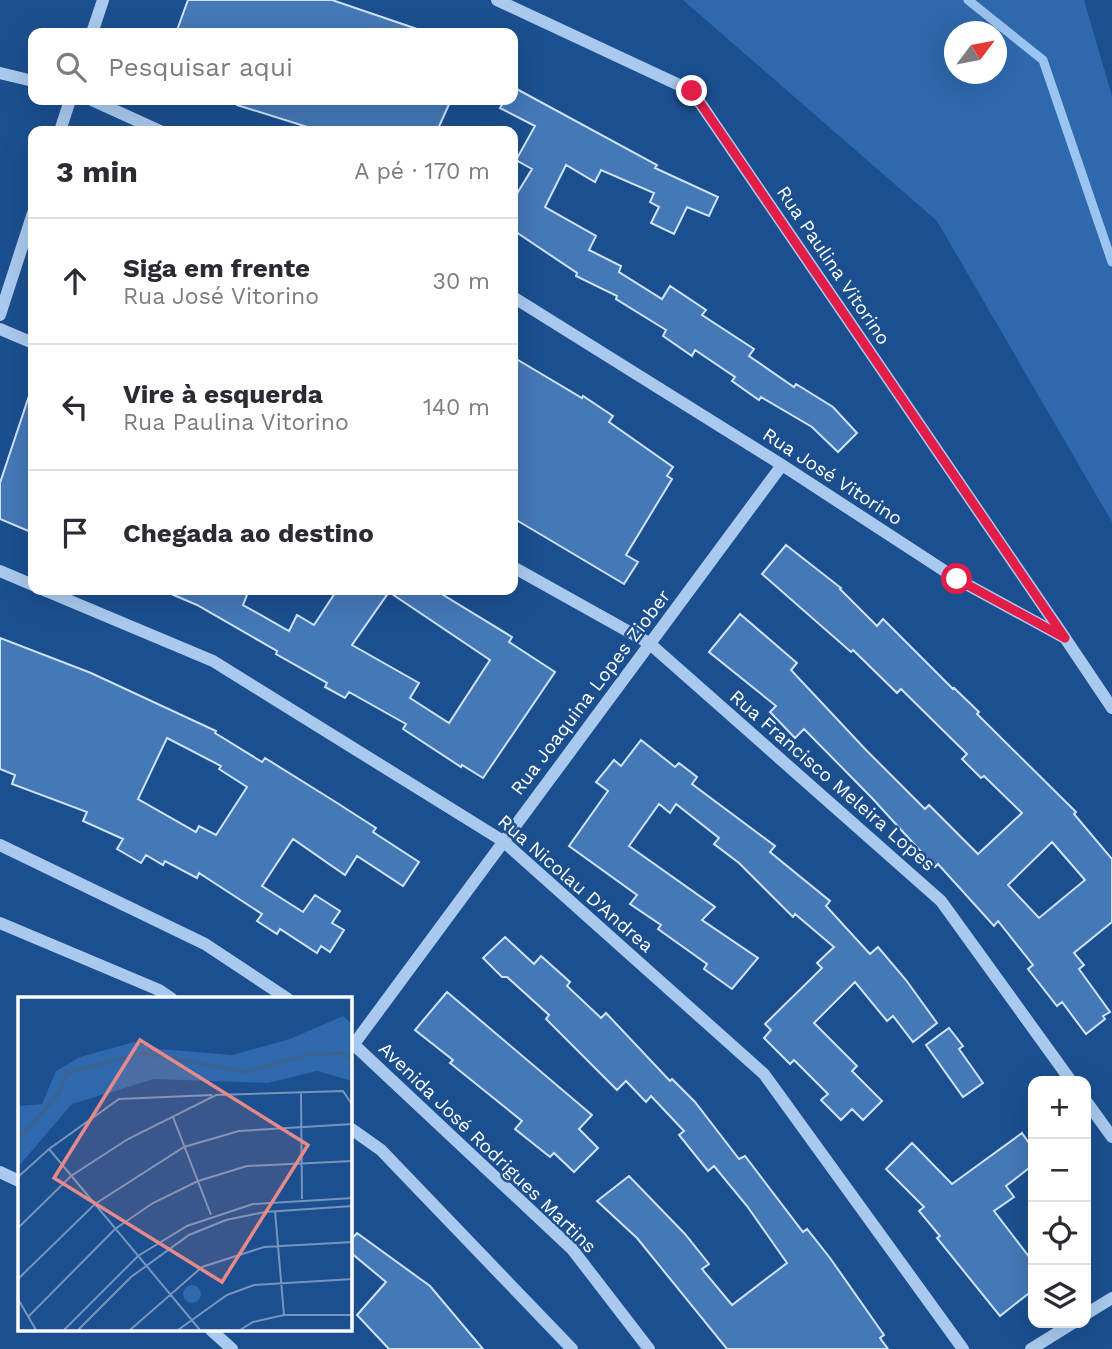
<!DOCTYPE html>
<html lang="pt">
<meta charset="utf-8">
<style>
:root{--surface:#fff;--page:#f7f7f7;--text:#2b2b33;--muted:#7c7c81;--line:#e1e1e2}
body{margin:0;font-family:"Work Sans",sans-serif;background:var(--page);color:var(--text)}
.controls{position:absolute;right:21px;bottom:21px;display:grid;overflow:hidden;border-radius:14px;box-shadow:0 7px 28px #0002}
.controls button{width:63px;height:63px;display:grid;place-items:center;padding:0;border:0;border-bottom:2px solid var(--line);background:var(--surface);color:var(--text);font:35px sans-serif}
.compass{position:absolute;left:944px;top:21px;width:63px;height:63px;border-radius:50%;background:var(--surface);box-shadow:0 7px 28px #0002;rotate:58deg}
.stop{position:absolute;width:21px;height:21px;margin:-16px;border:5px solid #e11d48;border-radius:50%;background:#fff}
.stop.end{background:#e11d48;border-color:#fff;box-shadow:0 2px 7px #0008}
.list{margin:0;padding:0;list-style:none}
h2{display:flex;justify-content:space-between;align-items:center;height:91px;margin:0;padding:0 28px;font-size:30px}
h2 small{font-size:23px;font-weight:400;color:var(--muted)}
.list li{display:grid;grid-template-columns:46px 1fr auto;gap:21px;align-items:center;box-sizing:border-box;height:126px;padding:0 28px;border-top:2px solid var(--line)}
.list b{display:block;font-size:26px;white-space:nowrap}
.list p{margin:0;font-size:23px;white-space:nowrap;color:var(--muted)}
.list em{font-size:23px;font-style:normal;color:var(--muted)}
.icon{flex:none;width:38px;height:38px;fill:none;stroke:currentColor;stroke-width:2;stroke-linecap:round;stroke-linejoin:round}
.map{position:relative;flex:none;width:1112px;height:1349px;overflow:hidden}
.search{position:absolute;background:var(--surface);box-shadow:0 7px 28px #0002;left:28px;top:28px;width:490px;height:77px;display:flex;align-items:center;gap:18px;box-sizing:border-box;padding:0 24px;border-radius:14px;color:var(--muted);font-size:26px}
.panel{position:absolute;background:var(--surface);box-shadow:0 7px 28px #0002;left:28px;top:126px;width:490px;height:469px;border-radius:14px}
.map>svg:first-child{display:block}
</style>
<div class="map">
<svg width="1112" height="1349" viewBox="0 0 1112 1349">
<rect width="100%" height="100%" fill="#1b4f8f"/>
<path fill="#2e69ad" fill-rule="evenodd" d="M683,0h401l28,96v426l-175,-301zM954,32h42v42h-42z"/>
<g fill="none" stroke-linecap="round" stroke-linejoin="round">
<path stroke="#9cc4f0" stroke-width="9" d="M968,0l75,60 69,202"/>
</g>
<path fill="#4478b7" stroke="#cfe3fa" stroke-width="2" fill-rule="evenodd" d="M188,0h144l85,29 -1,4h-240z
M513,87l144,78 -2,3 63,29 -9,19 -22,-9 -13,27 -23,-11 8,-16 -9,-5 4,-9 -53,-23 -6,12 -29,-17 -21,42 51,29 -7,14 32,16 -2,6 43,27 8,-13 36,24 -4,5 52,34 -5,7 45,31 2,-3 37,23 24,26 -19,19 -26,-25 -51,-30 -2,3 -27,-19 3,-4 -40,-27 -3,6 -29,-20 3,-6 -50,-31 1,-3 -41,-20 1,-3 -64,-43v-30l19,-31 -16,-9 19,-34 -35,-18 5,-8h8z
M238,100h213l-14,31h-117l-83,-26z
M513,357l69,41 1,-2 30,20 -4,6 64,45 -6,9 5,3 -46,76 12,7 -14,22 -111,-66z
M29,396l4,1v136l-33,-14v-36z
M786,545l55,43 -1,1 37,37 6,-7 70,70 1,-1 25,24 -2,2 99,98 -2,2 38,45v63l-38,31 10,12 -5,4 31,43 -7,4 2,3 -19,15 -24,-32 -5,4 -29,-37 5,-4 -35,-44 -4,5 -56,-62 -3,3 -63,-69 -68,-69 -9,9 -25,-26 6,-6 -67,-54 31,-38 57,49 -6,7 75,80 59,59 4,-4 49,49 44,-41 -38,-37 -3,2 -19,-19 5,-5 -66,-65 -4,4 -44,-43 -2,2 -89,-78zM1052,842l33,38 -46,38 -31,-33z
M162,590h87l-6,15 46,26 8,-16 17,10 23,-35h98l77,47 -3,5 46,30 -72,106 -21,-13 -1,2 -58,-38 3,-5 -57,-32 -4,6 -20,-11 2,-4 -51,-29 1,-3 -80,-46zM389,592l101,68 -41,63 -39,-25 9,-15 -67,-38z
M0,638l91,35 125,58 -1,2 47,29 3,-4 69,43 42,27 -3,4 46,30 -16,24 -46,-30 -12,19 -52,-36 -31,47 41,26 12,-17 25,16 -8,12 12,7 -14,22 -9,-6 -4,7 -37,-24 -3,5 -20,-13 5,-7 -63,-41 -2,5 -32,-17 -2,4 -17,-10 -5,8 -24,-14 6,-10 -40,-18 4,-9 -75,-28 3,-9 -15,-6zM167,738l54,28 -2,3 28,18 -31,48 -17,-9 -3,6 -58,-33z
M641,740l34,27 4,-4 18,14 -5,7 83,62 -5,6 60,49 -4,5 44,48 8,-7 28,33 31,43 -24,19 -20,-26 -6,5 -32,-39 -41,41 43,43 -5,5 30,30 -19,19 -11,-11 -11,11 -20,-20 7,-6 -34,-34 -4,4 -26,-26 7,-8 -6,-6 57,-56 -5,-5 17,-16 -39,-33 -2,3 -54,-54 -25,-19 5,-6 -43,-34 -6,9 -11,-9 -30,42 86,61 -13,13 56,38 -26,31 -28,-20 3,-5 -49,-35 3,-4 -31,-21 7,-9 -68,-49 39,-55 -12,-9 18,-22 7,6z
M505,937l29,27 7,-8 29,26 -3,4 34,32 5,-5 64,68 2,-2 23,23 44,57 6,-3 58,76 4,-3 23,29 54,77 -4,3 8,11h-161l-90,-111 -40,-37 32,-25 56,58 24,30 -7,5 30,36 55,-42 -40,-57 -33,-40 -6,5 -29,-36 5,-4 -33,-35 -5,6 -20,-21 -9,9 -71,-71 3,-4 -42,-38h-5l-19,-19z
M447,992l145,123 -13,14 19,19 -24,24 -20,-19 -4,4 -35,-28 7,-8 -72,-58 3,-3 -38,-30z
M949,1028l14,18 -4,3 24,34 -20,14 -37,-52z
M1022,1133l11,16v16l-27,21 8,11 -20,14 39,51v28l-33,26 -63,-78 3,-2 -21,-25 5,-4 -38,-38 26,-26 40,41z
M357,1233l73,53 53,63h-94l-32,-34 29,-33 -36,-30v-11z"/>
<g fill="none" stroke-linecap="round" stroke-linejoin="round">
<path stroke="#a9c9ee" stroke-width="12" d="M497,0l195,91 373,547
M92,33l11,-33
M0,73l33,8
M92,100l68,31
M60,131l10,-31
M513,297l269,168 175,114 108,59 47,70
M0,315l33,-102
M0,329l33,14
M513,567l136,76 292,258 130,180
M0,571l33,14
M44,590l169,71 290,180 261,233 199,275
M0,845l205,99 83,55
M0,923l159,67 13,9
M350,1041l222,208 77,100
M354,1044l428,-579
M1086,1101l26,36
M350,1128l31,22 191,199
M0,1172l19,9
M1086,1314l26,-16
M211,1330l21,19
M1031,1349l42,-26"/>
</g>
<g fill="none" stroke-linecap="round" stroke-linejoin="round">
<path stroke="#e11d48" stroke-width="9" d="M692,91l373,547 -108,-59"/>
</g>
<g text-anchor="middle" stroke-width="5" stroke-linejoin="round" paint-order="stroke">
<g font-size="19" fill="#fff" stroke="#1b4f8f">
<text transform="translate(834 265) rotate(56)" y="7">Rua Paulina Vitorino</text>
<text transform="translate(833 476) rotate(33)" y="7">Rua José Vitorino</text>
<text transform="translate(590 692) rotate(-53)" y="7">Rua Joaquina Lopes Ziober</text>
<text transform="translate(833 780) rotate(41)" y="7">Rua Francisco Meleira Lopes</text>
<text transform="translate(576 883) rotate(41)" y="7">Rua Nicolau D'Andrea</text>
<text transform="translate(488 1147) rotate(44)" y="7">Avenida José Rodrigues Martins</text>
</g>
</g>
<g transform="translate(18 997)">
<rect width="334" height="334" fill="#1b4f8f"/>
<path d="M325,19l9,8v57l-35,-10 -49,12 -114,-4 -82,25 -54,63v-61l24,-2 14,-33 24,-14 54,-15 25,7 73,6 58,-16zM165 297a9 9 0 1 1 18 0a9 9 0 1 1-18 0Z" fill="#2e69ad"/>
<path fill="none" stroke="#3c6290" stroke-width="3.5" d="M0,142l40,-44 9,-22 76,-20 103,19 60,-17 35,-2 12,7"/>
<path fill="none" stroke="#7695bc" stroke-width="2" d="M283,95l1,107M155,120l38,98M31,152l151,181M0,180l31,-28 70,-50 93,-4M257,214l9,104M0,231l53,-52 57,-37 88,-44 127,-4 10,15M0,282l77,-75 89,-57 55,-16 114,-7M0,302l18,31M10,320l87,-88 38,-26 45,-22 49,-15 106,-5M46,333l74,-74 49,-30 66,-22 100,-6M60,333l53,-53 58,-42 37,-15 39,-8 88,-6M112,333l72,-63 62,-20 89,-5M160,333l49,-35 27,-10 99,-6M222,333l13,-8 31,-7h69"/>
<path fill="#e88989" fill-opacity="0.15" stroke="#e88989" stroke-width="3.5" d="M122,43l168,105 -86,137 -168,-104z"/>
<rect width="334" height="334" fill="none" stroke="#fff" stroke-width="3.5"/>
</g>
</svg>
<div class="controls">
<button>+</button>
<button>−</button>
<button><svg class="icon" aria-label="locate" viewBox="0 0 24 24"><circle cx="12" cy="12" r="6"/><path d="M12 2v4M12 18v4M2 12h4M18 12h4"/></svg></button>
<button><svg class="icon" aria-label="layers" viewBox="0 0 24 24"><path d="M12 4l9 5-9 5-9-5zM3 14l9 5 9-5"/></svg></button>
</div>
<svg class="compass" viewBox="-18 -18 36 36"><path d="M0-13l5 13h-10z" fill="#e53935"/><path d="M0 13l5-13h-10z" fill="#7c7c81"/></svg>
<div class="stop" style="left:957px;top:579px"></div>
<div class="stop end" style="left:692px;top:91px"></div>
<div class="search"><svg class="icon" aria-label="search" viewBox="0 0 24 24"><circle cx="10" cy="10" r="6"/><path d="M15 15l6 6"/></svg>Pesquisar aqui</div>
<section class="panel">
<h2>3 min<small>A pé · 170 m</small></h2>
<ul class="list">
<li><svg class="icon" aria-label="ahead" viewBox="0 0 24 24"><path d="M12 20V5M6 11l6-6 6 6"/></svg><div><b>Siga em frente</b><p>Rua José Vitorino</p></div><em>30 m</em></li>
<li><svg class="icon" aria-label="left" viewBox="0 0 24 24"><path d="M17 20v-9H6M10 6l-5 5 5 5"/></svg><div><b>Vire à esquerda</b><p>Rua Paulina Vitorino</p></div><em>140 m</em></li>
<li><svg class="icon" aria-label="arrive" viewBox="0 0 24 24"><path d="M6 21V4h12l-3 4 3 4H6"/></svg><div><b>Chegada ao destino</b></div></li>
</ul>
</section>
</div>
